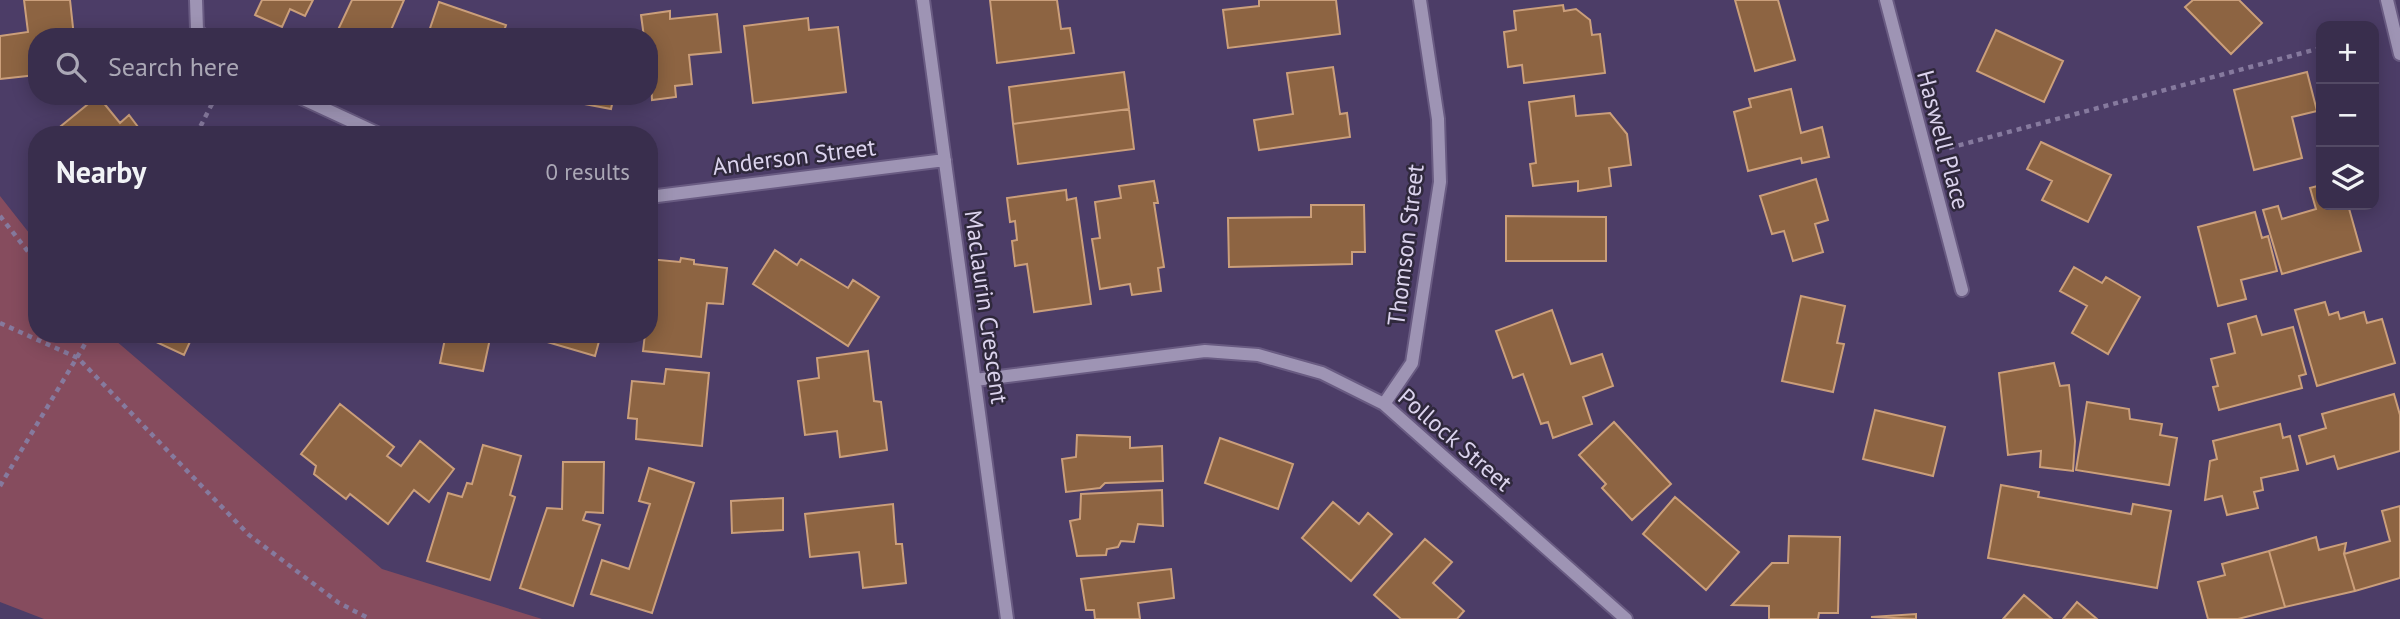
<!DOCTYPE html>
<meta charset="utf-8">
<style>
:root{--surface:#392e4d;--page:#403654;--text:#f1f3f6;--muted:#aba8b6;--line:#534a65}
body{margin:0;font-family:"PT Sans",sans-serif;background:var(--page);color:var(--text)}
.controls{position:absolute;right:21px;top:21px;display:grid;overflow:hidden;border-radius:14px;box-shadow:0 4px 18px #0003}
.controls button{width:63px;height:63px;display:grid;place-items:center;padding:0;border:0;border-bottom:2px solid var(--line);background:var(--surface);color:var(--text);font:35px sans-serif}
.list{margin:0;padding:0;list-style:none}
h2{display:flex;justify-content:space-between;align-items:center;height:91px;margin:0;padding:0 28px;font-size:30px}
h2 small{font-size:23px;font-weight:400;color:var(--muted)}
.icon{flex:none;width:38px;height:38px;fill:none;stroke:currentColor;stroke-width:2;stroke-linecap:round;stroke-linejoin:round}
.map{position:relative;flex:none;width:2400px;height:619px;overflow:hidden}
.search{position:absolute;background:var(--surface);box-shadow:0 4px 18px #0003;left:28px;top:28px;width:630px;height:77px;display:flex;align-items:center;gap:18px;box-sizing:border-box;padding:0 24px;border-radius:28px;color:var(--muted);font-size:26px}
.panel{position:absolute;background:var(--surface);box-shadow:0 4px 18px #0003;left:28px;top:126px;width:630px;height:217px;border-radius:28px}
.map>svg:first-child{display:block}
</style>
<div class="map">
<svg width="2400" height="619" viewBox="0 0 2400 619">
<rect width="100%" height="100%" fill="#4c3d67"/>
<path fill="#864c5e" d="M0,196l37,47v91h71l274,235 160,50h-498l-44,-17z"/>
<path fill="#8d6442" stroke="#cb9f7b" stroke-width="2" d="M24,0h46l4,37h-37l-1,38 -36,4v-43l28,-4z
M262,0h51l-8,16 -15,-7 -8,18 -27,-12z
M352,0h52l-16,37h-39l-12,-5z
M990,0h67l4,29 9,-1 4,25 -77,10z
M1259,0h77l4,34 -112,14 -5,-38 36,-4z
M1735,0h43l17,60 -40,11z
M2193,0h46l23,23 -31,31 -46,-47z
M439,2l67,23 -4,12h-75z
M1563,5l1,6 12,-2 14,11 2,15 8,-1 5,39 -81,10 -2,-18 -14,2 -4,-35 12,-2 -2,-19z
M670,11v8l47,-5 4,38 -32,3 3,29 -17,2 1,11 -24,3 -3,-63h-5l-3,-22z
M808,18l1,12 29,-3 8,65 -93,11 -9,-77z
M1996,30l67,31 -19,41 -67,-31z
M1333,67l7,47 7,-1 3,24 -91,13 -5,-30 39,-6 -6,-41z
M1124,72l5,37 -116,15 -4,-37z
M2307,72l10,39 -25,6 10,41 -48,12 -20,-80z
M1791,89l10,44 21,-6 7,30 -27,6 -1,-5 -53,13 -14,-59 17,-5 -2,-8z
M98,96l22,27 9,-8 15,20h-94z
M585,96h29l-3,13 -27,-5z
M1574,96l2,20 34,-3 17,21 4,31 -22,3 2,18 -33,5v-10l-45,5 -3,-22 6,-1 -7,-61z
M1129,109l5,40 -116,15 -5,-40z
M2041,142l70,33 -23,47 -46,-22 10,-19 -25,-12z
M1816,179l12,41 -13,4 8,28 -30,9 -9,-30 -12,3 -12,-38z
M1154,181l4,22h-4l10,64 -6,1 3,23 -29,4 -2,-11 -30,5 -8,-50 8,-1 -5,-36 26,-4 -2,-12z
M2321,185v20h27l13,46 -79,23 -19,-64 15,-4 4,13 34,-10 -6,-21z
M1066,190l1,10 9,-2 15,106 -57,8 -7,-48 -12,2 -3,-25 5,-1 -2,-19 -5,1 -3,-24z
M1311,205h53l1,47h-13v12l-123,3 -1,-49 83,-1z
M2255,212l7,26 6,-2 9,35 -36,9 5,19 -28,7 -20,-79z
M1506,216l100,1v44h-100z
M775,250l22,15 4,-6 47,29 5,-8 26,17 -31,49 -95,-62z
M681,258l13,2v4l33,4 -4,36 -16,-1 -6,54 -58,-6 2,-17h4v-75l31,3z
M2074,267l28,16 4,-6 34,20 -32,57 -36,-21 15,-27 -27,-15z
M1801,296l44,10 -8,37 7,1 -11,48 -51,-11z
M2325,302l4,13 9,-3 2,7 24,-7 3,11 15,-4 13,44 -78,23 -22,-76z
M1552,310l19,54 31,-10 11,32 -30,11 9,27 -39,14 -5,-16 -7,2 -18,-50 -10,4 -17,-47z
M2256,316l6,19 31,-8 13,47 -7,2 3,12 -83,22 -6,-23 5,-1 -7,-27 24,-6 -7,-29z
M155,334h47l-2,4 -7,-3 -9,20 -32,-15z
M446,334h45l-8,37 -43,-8z
M520,334h81l-6,22z
M868,351l6,50 7,1 6,48 -47,7 -3,-26 -32,4 -7,-54 21,-3 -2,-20z
M2054,363l6,23 9,-1 6,56 -2,30 -33,-4 1,-16 -33,4 -9,-82z
M666,369l43,4 -7,73 -66,-7 1,-20 -9,-1 4,-37 32,3z
M2394,394l6,21v36l-62,18 -4,-13 -27,8 -8,-28 27,-8 -4,-14z
M2087,402l42,7 1,10 32,5 -2,11 17,3 -8,47 -93,-15z
M340,404l54,43 -7,9 14,10 19,-25 34,28 -25,33 -15,-12 -26,34 -38,-30 -4,5 -32,-25 2,-8 -15,-12z
M1875,410l70,17 -12,49 -70,-17z
M1614,422l57,62 -39,36 -30,-32 4,-4 -27,-29z
M2280,424l3,14 7,-2 8,34 -37,8 2,12 -9,2 4,16 -31,7 -5,-19 -17,4 5,-39 7,-2 -4,-18z
M1077,435l53,2v11l32,-2 1,35 -58,2 -5,5 -34,4 -4,-33 14,-2z
M1220,438l73,26 -15,45 -73,-26z
M483,445l38,11 -11,39 5,2 -25,83 -63,-19 21,-68 14,4 5,-14 5,1z
M563,462h41l-1,51 -17,-1 -3,8 17,5 -27,81 -53,-18 27,-80 15,1z
M649,468l45,15 -42,130 -61,-19 11,-34 27,9 21,-65 -11,-3z
M2001,485l38,7 -1,5 93,17 2,-10 38,7 -14,77 -169,-30z
M1162,490l1,36 -25,-2 -4,18 -13,-1 -3,6 -11,2 -1,6 -29,1 -7,-35 10,-2 1,-25z
M1675,497l64,55 -33,38 -63,-56z
M783,498v32l-51,3 -1,-32z
M1333,502l26,22 9,-11 24,21 -41,47 -49,-43z
M893,504l3,40h6l4,39 -43,5 -4,-36 -49,5 -5,-43z
M2400,506v72l-45,13 -11,-37 46,-13 -8,-30z
M1789,536l51,1 -2,76h-19l-1,6h-49v-13l-37,-1 40,-42h16z
M2316,537l3,13 27,-7 -2,11 11,37 -70,16 -16,-56z
M1425,539l27,23 -19,21 31,28 -7,8h-56l-27,-24z
M2269,551l16,56 -47,12h-30l-10,-37 27,-7 -3,-11z
M1171,569l3,29 -36,5 2,16h-45l-1,-9h-8l-5,-31z
M2024,595l28,24h-49z
M2077,602l20,17h-34z
M1916,614v5l-45,-2z"/>
<g fill="none" stroke-linecap="round" stroke-linejoin="round">
<g stroke="#695b82" stroke-width="16">
<path id="minor" d="M196,0l1,30 7,7
M923,0l84,619
M1886,0l76,290
M2387,0l13,54
M297,96l84,39
M649,197l296,-37
M975,380l230,-29 53,4 64,18 62,31 242,215
M1384,404l28,-41 28,-181 -2,-63 -18,-119"/>
</g>
<path stroke="#867a9e" stroke-width="4.5" stroke-dasharray="5 5" stroke-linecap="butt" d="M196,135l20,-39
M1949,148l372,-100
M0,216l37,47
M0,323l78,35 171,177 90,68 31,16
M0,486l91,-152"/>
<use href="#minor" stroke="#9e94b4" stroke-width="12"/>
</g>
<g text-anchor="middle" stroke-width="5" stroke-linejoin="round" paint-order="stroke">
<g font-size="24" fill="#dbd3ed" stroke="#2f283c">
<text transform="translate(1943 140) rotate(75)" y="8">Haswell Place</text>
<text transform="translate(794 157) rotate(-7)" y="8">Anderson Street</text>
<text transform="translate(1406 245) rotate(-83)" y="8">Thomson Street</text>
<text transform="translate(986 307) rotate(82)" y="8">Maclaurin Crescent</text>
<text transform="translate(1455 440) rotate(41)" y="8">Pollock Street</text>
</g>
</g>
</svg>
<div class="controls">
<button>+</button>
<button>−</button>
<button><svg class="icon" aria-label="layers" viewBox="0 0 24 24"><path d="M12 4l9 5-9 5-9-5zM3 14l9 5 9-5"/></svg></button>
</div>
<div class="search"><svg class="icon" aria-label="search" viewBox="0 0 24 24"><circle cx="10" cy="10" r="6"/><path d="M15 15l6 6"/></svg>Search here</div>
<section class="panel">
<h2>Nearby<small>0 results</small></h2>
<ul class="list">
</ul>
</section>
</div>
